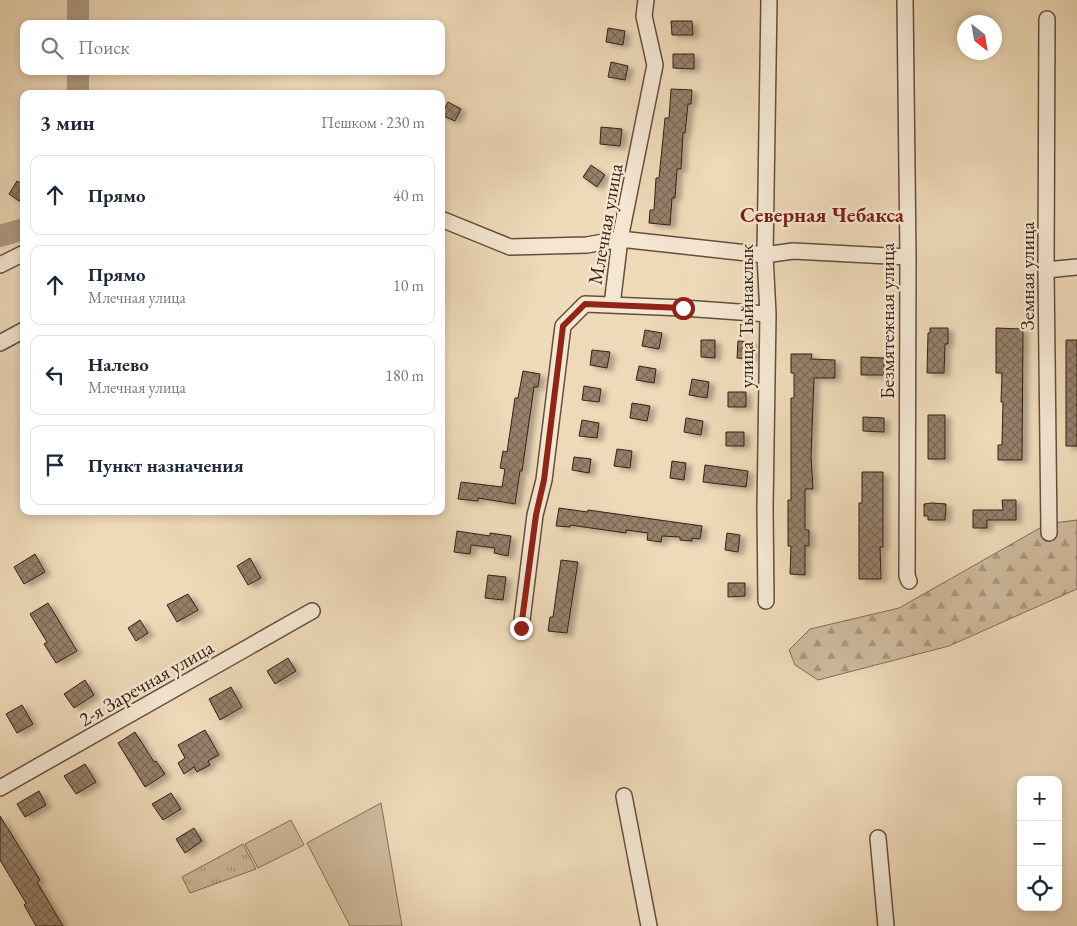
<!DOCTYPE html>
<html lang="ru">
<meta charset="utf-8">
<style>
:root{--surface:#fff;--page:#f2f2f3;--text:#1f2937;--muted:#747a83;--line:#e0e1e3}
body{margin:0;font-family:"EB Garamond",serif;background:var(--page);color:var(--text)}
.controls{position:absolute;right:15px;bottom:15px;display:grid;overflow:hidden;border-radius:10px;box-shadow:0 2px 8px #0003}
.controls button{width:45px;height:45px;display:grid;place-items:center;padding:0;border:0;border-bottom:1px solid var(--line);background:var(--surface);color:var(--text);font:25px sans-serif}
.compass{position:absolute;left:957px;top:15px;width:45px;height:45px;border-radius:50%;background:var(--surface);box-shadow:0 2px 8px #0003;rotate:149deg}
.stop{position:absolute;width:15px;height:15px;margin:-11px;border:4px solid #8f2418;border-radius:50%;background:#fff}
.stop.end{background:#8f2418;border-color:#fff;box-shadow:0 1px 5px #0008}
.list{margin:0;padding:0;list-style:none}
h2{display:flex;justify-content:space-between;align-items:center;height:65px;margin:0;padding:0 20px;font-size:21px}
h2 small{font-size:16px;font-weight:400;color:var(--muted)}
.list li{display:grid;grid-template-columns:32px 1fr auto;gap:15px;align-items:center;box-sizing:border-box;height:80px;margin:0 10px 10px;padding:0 10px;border:1px solid var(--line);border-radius:10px}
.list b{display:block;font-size:19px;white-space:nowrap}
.list p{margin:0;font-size:16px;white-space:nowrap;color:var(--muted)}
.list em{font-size:16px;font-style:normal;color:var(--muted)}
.icon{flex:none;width:28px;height:28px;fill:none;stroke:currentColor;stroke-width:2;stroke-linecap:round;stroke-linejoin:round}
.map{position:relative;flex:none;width:1077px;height:926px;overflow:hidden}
.search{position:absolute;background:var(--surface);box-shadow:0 2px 8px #0003;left:20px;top:20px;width:425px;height:55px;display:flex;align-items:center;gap:12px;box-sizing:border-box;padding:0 18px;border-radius:10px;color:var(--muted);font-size:19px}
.panel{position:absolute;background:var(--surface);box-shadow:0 2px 8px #0003;left:20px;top:90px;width:425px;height:425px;border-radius:10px}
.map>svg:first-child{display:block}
</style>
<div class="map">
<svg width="1077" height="926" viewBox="0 0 1077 926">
<defs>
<pattern id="forest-firs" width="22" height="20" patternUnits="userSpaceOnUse" patternTransform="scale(1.25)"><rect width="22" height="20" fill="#cfba9c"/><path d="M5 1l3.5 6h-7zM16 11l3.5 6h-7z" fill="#a9977e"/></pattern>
<pattern id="park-tufts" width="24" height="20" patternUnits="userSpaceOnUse" patternTransform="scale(1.25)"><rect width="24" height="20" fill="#cfba9c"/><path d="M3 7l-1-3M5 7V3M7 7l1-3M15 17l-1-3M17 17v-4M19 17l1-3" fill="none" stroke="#a9977e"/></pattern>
<pattern id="building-cross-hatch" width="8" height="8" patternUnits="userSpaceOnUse" patternTransform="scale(1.25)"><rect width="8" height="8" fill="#96806a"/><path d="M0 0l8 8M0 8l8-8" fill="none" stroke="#7b6856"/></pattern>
<filter id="shadow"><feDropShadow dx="5.5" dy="3" stdDeviation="2.5" flood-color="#0004"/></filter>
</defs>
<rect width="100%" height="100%" fill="#eed9b8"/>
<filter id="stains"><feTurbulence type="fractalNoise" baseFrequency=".004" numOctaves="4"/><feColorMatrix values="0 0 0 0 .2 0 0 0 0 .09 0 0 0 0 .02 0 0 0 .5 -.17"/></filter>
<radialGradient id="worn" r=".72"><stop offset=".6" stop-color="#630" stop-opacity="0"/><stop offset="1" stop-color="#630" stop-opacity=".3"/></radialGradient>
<path fill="#cfba9c" stroke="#826d58" d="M381,803l21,123h-52l-43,-83z
M291,820l13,25 -46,23 -13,-24z"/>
<path fill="url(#forest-firs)" stroke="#826d58" d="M1077,520v69l-128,57 -131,34 -23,-15 -6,-15 21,-21 89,-21 148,-84z"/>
<path fill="url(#park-tufts)" stroke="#826d58" d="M243,844l13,25 -66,24 -8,-16z"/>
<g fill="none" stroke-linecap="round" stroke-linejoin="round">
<path stroke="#af9a81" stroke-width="22" d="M78,0v24
M78,71v23
M0,236l24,-7"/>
</g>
<path fill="url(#building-cross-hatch)" stroke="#362015" filter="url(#shadow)" d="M671,21h21l1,14h-21z
M608,28l17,3 -2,14 -17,-3z
M673,54h21v15l-21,-1z
M611,62l17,4 -3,14 -17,-3z
M671,89l21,1 -1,14h-3l-3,29h-2l-2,36h-4l-2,29h-3l-2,27 -21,-2 1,-13h4l2,-32h3l6,-60h4z
M448,102l13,7 -6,12 -14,-6z
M601,127l21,2 -2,17 -20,-2z
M591,165l14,10 -8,12 -14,-10z
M17,181l7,4v9l-5,7 -10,-7z
M930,328h18v16h-3l-1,29h-17l1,-40h2z
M996,328l27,1 -1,131h-24v-15h4l1,-43h-2l1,-29h-6z
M645,330l17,3 -3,16 -17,-3z
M701,340h14v18l-14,-1z
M1066,340h11v106h-11z
M738,341l14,1 -1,17 -14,-1z
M592,350l18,2 -3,16 -17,-3z
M791,354h21l-1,5 24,1v18h-21l-3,79 2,32h-8v41h4v16h-4v29l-15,-1 1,-28h-3v-46h3v-102h3v-25h-3z
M861,357l23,1v17h-23z
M639,366l17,3 -2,14 -18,-3z
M523,371l17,3 -2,13h-4l-12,84h-2l-5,33 -37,-6v3l-20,-2 3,-17 41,5 3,-18 -5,-1 3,-17 4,1 8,-54h3z
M692,379l17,3 -2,16 -18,-3z
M584,386l17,3 -2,13 -17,-2z
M728,392h18v15h-18z
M632,403l18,3 -3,15 -17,-3z
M928,415h17v44h-17z
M863,417l21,1v14l-21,-1z
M686,418l17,3 -2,14 -17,-3z
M582,420l17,3 -2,15 -18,-2z
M726,432h18v14h-18z
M617,449l15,2 -2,17 -16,-2z
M574,457l17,2 -2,14 -17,-3z
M672,461l14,2 -2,17 -14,-2z
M705,465l43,6 -2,16 -43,-5z
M862,472h21v75h-3l1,32h-22v-76h3z
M1002,500h14v20h-29v8h-14v-18h30z
M932,503l14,1 -1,16h-17v-4h-4v-12z
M559,508l28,4 1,-2 114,16 -2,13 -8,-1v3l-12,-1v-3l-18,-1 -1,6 -14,-2 1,-7 -22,-3v3l-56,-8v2l-14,-1z
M457,531l33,5v-3l21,3 -3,20 -14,-3 1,-5 -24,-3 -1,9 -16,-2z
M727,533l13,2 -2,17 -13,-2z
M35,554l10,18 -21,12 -10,-17z
M250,558l11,20 -13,7 -11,-19z
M561,560l17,2 -11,71 -19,-2 2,-14h3z
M488,575l18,2 -3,23 -18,-2z
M728,583h17v13l-17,1z
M188,594l10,16 -21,12 -10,-17z
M48,603l29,48 -21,12 -12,-19 3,-2 -17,-28z
M140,620l8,13 -12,8 -8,-13z
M288,658l8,13 -21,13 -8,-13z
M85,680l9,15 -20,13 -10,-14z
M231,687l11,20 -22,13 -11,-21z
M22,705l11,19 -16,9 -11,-19z
M205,730l14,25 -11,6 2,4 -13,7 -3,-5 -10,7 -6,-11 7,-5 -7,-13z
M135,732l19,30 2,-1 9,13 -20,13 -27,-44z
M85,764l11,18 -20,12 -12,-18z
M39,791l7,14 -21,12 -8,-13z
M171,793l10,16 -18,11 -11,-16z
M0,816l40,64 -3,2 26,44h-27l-12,-21 2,-2 -26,-43z
M194,828l8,13 -17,12 -9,-14z"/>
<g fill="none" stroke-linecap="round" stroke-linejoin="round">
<g stroke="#644e3e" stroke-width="18">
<path id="minor" d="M905,0l3,257 -1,319 2,5
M1047,19l-1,251 3,263
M441,219l69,28 77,-2 33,-6 145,16 28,-4 115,6
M0,265l24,-12
M1046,270l31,-3
M612,305l8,-66 35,-174 -11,-49 2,-16
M0,343l24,-13
M766,601l-1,-93 3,-194 -3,-59 4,-255
M521,628l14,-113 9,-35 19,-154 22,-22 98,4 85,6
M0,788l312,-177
M624,796l25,130
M878,838l8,88"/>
</g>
<use href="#minor" stroke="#f4e6d1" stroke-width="15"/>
</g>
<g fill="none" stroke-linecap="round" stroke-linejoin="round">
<path stroke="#8f2418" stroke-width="6" d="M521,628l15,-113 8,-35 19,-154 22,-22 98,4"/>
</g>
<g text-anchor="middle" stroke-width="5" stroke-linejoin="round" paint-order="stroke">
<g font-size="20" fill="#362015" stroke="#f4e6d1">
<text transform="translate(605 224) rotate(-80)" y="7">Млечная улица</text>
<text transform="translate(1027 276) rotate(-90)" y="7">Земная улица</text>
<text transform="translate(746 316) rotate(-90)" y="7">улица Тыйнаклык</text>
<text transform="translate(887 321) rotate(-90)" y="7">Безмятежная улица</text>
<text transform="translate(146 683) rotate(-30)" y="7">2-я Заречная улица</text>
</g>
<g font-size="21" font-weight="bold" fill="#7a1f14" stroke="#f4e6d1">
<text x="822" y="222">Северная Чебакса</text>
</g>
</g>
<rect width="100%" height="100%" filter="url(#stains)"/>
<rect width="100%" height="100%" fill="url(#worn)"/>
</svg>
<div class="controls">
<button>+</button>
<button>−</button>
<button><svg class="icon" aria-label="locate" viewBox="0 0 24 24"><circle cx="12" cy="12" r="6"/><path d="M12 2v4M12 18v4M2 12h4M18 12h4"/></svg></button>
</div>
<svg class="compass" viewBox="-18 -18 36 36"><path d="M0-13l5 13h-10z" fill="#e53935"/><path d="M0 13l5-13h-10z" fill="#747a83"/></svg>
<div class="stop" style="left:683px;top:308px"></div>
<div class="stop end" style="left:521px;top:628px"></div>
<div class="search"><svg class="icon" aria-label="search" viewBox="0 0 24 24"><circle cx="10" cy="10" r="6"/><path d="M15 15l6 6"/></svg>Поиск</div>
<section class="panel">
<h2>3 мин<small>Пешком · 230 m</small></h2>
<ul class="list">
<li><svg class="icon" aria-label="ahead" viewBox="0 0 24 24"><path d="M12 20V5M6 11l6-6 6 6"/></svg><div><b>Прямо</b></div><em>40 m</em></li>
<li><svg class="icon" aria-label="ahead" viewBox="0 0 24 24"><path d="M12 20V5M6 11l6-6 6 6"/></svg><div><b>Прямо</b><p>Млечная улица</p></div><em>10 m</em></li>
<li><svg class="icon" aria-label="left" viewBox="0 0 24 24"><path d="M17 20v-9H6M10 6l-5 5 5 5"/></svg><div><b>Налево</b><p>Млечная улица</p></div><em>180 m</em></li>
<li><svg class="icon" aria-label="arrive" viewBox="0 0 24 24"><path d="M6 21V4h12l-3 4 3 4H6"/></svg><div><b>Пункт назначения</b></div></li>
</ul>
</section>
</div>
